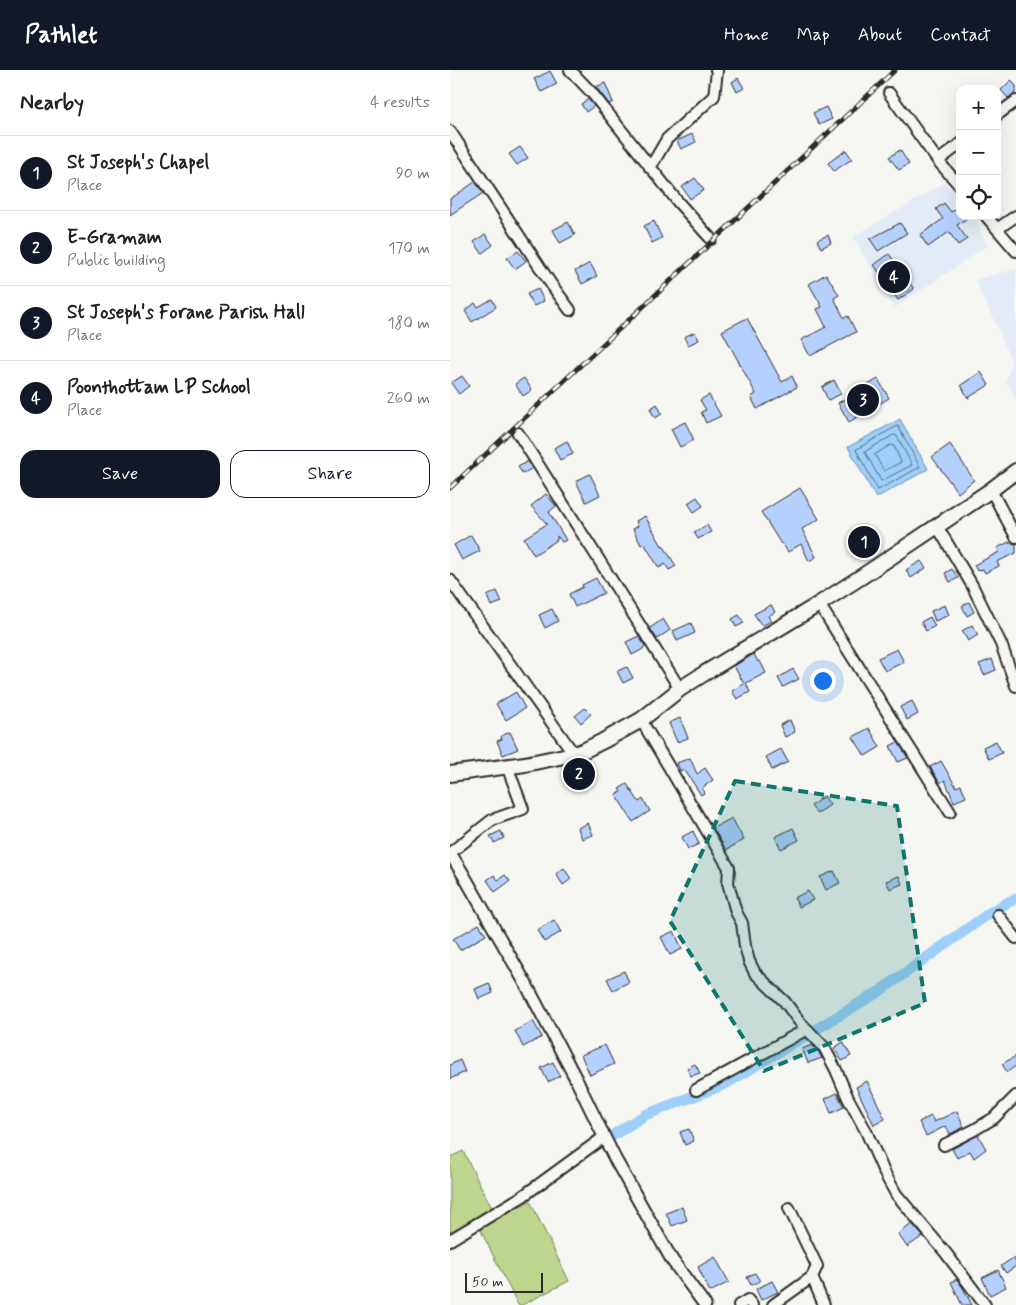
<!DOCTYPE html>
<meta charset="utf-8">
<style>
:root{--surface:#fff;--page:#f2f2f2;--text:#202124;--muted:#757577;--line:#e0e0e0;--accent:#111827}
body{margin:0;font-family:Mynerve,sans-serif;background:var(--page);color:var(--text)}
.controls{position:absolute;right:15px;top:15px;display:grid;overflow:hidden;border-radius:10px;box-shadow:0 5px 20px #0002}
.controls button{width:45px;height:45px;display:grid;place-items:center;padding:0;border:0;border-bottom:1px solid var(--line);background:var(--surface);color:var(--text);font:25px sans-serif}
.scale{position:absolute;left:15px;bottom:12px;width:78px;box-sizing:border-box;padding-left:5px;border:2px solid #2b2b2b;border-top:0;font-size:14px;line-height:18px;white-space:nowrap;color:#2b2b2b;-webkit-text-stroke:4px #f6f6f2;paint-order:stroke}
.you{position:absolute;left:372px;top:610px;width:18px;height:18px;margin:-12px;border:4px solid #fff;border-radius:50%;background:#1a73e8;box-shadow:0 0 0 8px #1a73e833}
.badge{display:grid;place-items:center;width:32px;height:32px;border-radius:50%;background:var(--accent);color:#fff;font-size:16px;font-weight:700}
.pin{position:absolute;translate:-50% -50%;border:2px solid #fff;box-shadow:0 1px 5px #0006}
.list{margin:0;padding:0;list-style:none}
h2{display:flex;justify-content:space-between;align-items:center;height:65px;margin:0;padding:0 20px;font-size:21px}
h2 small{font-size:16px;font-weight:400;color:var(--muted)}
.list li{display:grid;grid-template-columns:32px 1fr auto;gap:15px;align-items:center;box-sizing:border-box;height:75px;padding:0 20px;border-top:1px solid var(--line)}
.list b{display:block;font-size:19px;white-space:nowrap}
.list p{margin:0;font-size:16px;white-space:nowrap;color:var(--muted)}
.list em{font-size:16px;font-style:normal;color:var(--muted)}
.actions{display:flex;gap:10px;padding:15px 20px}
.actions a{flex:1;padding:11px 0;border:1px solid var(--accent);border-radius:15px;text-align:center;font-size:18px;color:var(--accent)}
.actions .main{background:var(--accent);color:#fff}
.icon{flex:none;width:28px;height:28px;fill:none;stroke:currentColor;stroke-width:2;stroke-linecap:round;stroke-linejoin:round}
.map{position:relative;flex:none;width:566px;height:1235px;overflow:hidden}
header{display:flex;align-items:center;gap:30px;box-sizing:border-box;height:70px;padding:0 25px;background:var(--accent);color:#fff}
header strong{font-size:24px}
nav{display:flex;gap:28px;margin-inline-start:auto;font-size:18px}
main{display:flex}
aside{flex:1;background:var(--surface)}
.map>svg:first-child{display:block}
</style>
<header>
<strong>Pathlet</strong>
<nav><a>Home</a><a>Map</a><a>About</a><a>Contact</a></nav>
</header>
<main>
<aside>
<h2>Nearby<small>4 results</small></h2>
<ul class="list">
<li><span class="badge">1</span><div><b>St Joseph's Chapel</b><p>Place</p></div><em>90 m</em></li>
<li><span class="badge">2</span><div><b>E-Gramam</b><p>Public building</p></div><em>170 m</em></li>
<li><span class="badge">3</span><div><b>St Joseph's Forane Parish Hall</b><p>Place</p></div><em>180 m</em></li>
<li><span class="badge">4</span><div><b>Poonthottam LP School</b><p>Place</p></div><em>260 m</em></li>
</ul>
<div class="actions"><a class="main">Save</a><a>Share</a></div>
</aside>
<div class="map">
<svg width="566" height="1235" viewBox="0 0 566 1235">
<rect width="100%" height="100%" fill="#f6f6f2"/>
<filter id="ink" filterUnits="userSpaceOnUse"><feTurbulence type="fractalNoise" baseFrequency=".02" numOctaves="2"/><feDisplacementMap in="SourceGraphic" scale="10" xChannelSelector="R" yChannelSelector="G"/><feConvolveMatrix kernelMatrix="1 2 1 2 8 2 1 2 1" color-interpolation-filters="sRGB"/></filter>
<g filter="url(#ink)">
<path fill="#e3ebf6" d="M495,113l15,15v18h14l13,30 -93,62 -41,-71z
M566,199v130l-10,-18 6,-18 -14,-34 -23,-49z"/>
<path fill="#bdd58c" stroke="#74805c" d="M13,1081l30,59 -43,22v-75z
M80,1131l39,80 -47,24h-4l-39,-78z"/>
<path fill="#9dcffa" stroke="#6f8da7" d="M450,349l28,50 -52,29 -28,-51z"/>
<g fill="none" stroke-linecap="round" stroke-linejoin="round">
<path stroke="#596d7e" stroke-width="1" d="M448,356l22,41 -42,23 -22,-40z
M444,365l3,1 15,29 -31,16 -16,-29z
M441,375l3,1 7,16 -17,9 -9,-16z"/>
<path stroke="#9dcffa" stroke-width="11" d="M149,1074l46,-29 80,-31 155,-93 111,-79 25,-14"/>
</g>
<path fill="#b6d0fe" stroke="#2b2b2b" d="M100,1l7,13 -16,8 -7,-13z
M288,8l6,10 -7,4 -5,-10z
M561,10l5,6v6l-8,6 -7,-8z
M155,13l8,19 -4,2 -13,-17z
M138,29l6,7 -8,6 -5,-8z
M376,37l6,12 -13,6 -6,-12z
M242,64l4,8 -15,7 -4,-8z
M70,77l8,11 -11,7 -8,-11z
M396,80l6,9 -18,12 -6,-8z
M450,80l9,14 -10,6 -10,-13z
M245,108l9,12 -14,9 -8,-12z
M25,112l8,11 -33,22v-16z
M494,133l7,9 9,-7v11h10l-13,9 10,14 -9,6 -9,-13 -21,15 -8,-12 23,-16 -7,-10z
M204,151l8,17 -10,5 -8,-17z
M118,152l7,13 -15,8 -7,-13z
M450,153l7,10 -29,18 -8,-12z
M35,164l8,11 -11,8 -8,-11z
M378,165l3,8 -10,5 -4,-8z
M68,181l8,10 -11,8 -8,-11z
M439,184l25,35 -16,11 -24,-35z
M140,193l7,13 -15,8 -7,-13z
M376,204l13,21 -5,3 10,20 4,-2 8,16 -46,24 -9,-16 25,-13 -9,-18 5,-2 -13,-23z
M88,219l6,12 -10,5 -7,-12z
M42,229l4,8 -24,15 -7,-11 10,-8 3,4z
M297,248l35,64 10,-6 5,11 -40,22 -6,-12 5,-3 -34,-63z
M245,262l4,8 -11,5 -4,-8z
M531,302l8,13 -21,13 -7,-13z
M12,306l7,10 -10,8 -8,-11z
M74,308l8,12 -9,6 -8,-12z
M428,309l11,19 -40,24 -11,-19z
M384,310l7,14 -13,6 -6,-13z
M259,325l12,21 -15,7 -5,-11 5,-2 -6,-10z
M207,334l5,10 -7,4 -5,-9z
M235,352l9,18 -14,7 -9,-18z
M117,371l6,13 -13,6 -6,-12z
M500,374l24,36 -16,13 -26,-36z
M78,391l4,7 -9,6 -5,-7z
M140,404l10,21 -14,7 -10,-21z
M350,418l19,31 -17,10 14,28 -7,4 -8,-17 -13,8 -6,-9 -1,1 -20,-32z
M96,424l10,12 -7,6 17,28 -4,2 -5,-6v4l-23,15 -10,-17 23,-14 -16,-18z
M247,427l6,9 -9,6 -6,-9z
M195,446l17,30 1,-1 13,21 -7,4 -4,-6 -6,4 -15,-25 -3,2 -8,-16 5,-3 -2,-5z
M257,455l4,7 -13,7 -4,-7z
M413,464l10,10 -8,8 -10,-10z
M21,465l9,16 -18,9 -8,-15z
M559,472l1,2 2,-1 4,1v9l-19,9 2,4 -14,7 -2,-4 -6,2 -3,-6 25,-13 -2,-4z
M471,491l5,7 -15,10 -5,-8z
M502,499l6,9 -8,4 -5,-9z
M146,508l8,15 -29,14 -6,-13 14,-7 -1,-2z
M47,521l5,11 -11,4 -4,-10z
M519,532l5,10 -7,4 -5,-10z
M321,535l4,7 -7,4 3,5 -9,5 -8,-12z
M495,535l4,10 -14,6 -4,-10z
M102,539l6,12 -13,7 -6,-13z
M289,545l5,8 -8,4 -4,-8z
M480,547l5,9 -9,5 -5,-9z
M213,549l7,11 -13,9 -7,-11z
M241,553l4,10 -18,8 -4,-10z
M522,555l6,10 -10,6 -6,-10z
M189,566l6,10 -2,2v1l-11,6 -6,-13z
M447,579l7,13 -19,9 -7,-13z
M304,584l4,8 2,-1 6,12 -20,10 4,9 -13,7 -5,-8 12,-7 -10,-18z
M542,589l4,11 -12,5 -5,-11z
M177,597l6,11 -10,5 -6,-12z
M343,599l6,10 -16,8 -5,-9z
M66,622l9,16 -19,12 -10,-16z
M462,631l6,13 -11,6 -7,-13z
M135,638l6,6 -10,9 -6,-7z
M230,648l8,20 -11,4 -8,-19z
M340,650l5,12 -10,5 -5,-12z
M419,658l11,19 -15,9 -12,-19z
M60,662l8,17 -15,6 -6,-14 5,-2 -1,-3z
M546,671l6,12 -13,6 -6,-12z
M448,672l10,16 -10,4 -8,-16z
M331,679l7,13 -16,8 -6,-13z
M240,688l7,16 8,-6 8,12 -11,8 2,5 -3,2 -17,-26 -4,2 -3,-8z
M491,691l15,26 5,-2 5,12 -12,5 -9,-22 -5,3 -10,-16z
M177,714l12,18 4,-3 7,12 -17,11 -17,-27 5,-3 -2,-3z
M374,726l6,9 -13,9 -6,-8z
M282,748l12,22 -18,10 -13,-22z
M138,753l5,12 -11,4 -4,-11z
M343,758l6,12 -18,9 -6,-12z
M51,761l3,7 -10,5 -4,-7z
M243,761l6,13 -11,5 -6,-12z
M114,798l7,11 -8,6 -7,-11z
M384,801l6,12 -14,7 -6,-13z
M44,805l4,5 7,-5 5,6 -15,11 -8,-12z
M449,806l3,8 -12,5 -4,-8z
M358,821l5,9 -14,7 -5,-9z
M104,850l7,12 -17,10 -7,-12z
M29,854l7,11 -26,15 -7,-11z
M224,861l8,18 -12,6 -9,-18z
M174,901l5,11 -16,8 -6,-11z
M39,913l4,10 -14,6 -4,-10z
M83,951l9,16 -19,10 -8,-16z
M393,972l8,14 -9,5 -8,-13z
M155,975l9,19 -24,11 -9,-20z
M362,975l6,6 4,7 -14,5 -6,-14z
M566,986v10l-9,6 -5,-8z
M10,990l5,12 -15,7v-14z
M103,992l7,14 -12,6 -7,-14z
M245,994l5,9 -9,3 -4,-8z
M417,1011l18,38 -11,6 -18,-38z
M387,1023l7,14 -13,6 -6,-14z
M507,1041l7,16 -14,7 -4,-8 -20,10 -7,-14 12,-6 3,6z
M239,1059l5,12 -9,4 -5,-13z
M528,1065l8,14 -12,9 -4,-7 -13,7 -5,-9z
M232,1137l5,13 -15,6 -6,-13z
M462,1154l11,12 -16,11 -9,-13z
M265,1187l14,25 -19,10 -12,-25z
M563,1188l3,4v4l-10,7 -5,-7z
M548,1200l8,17 -16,8 -8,-17z
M305,1203l5,8 -9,4 -4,-8z
M507,1209l6,9 9,17h-10l-11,-23z
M322,1211l6,11 -17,8 -5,-11z"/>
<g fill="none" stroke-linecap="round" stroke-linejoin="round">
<g stroke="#2b2b2b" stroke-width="14">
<path id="minor" d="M120,0l22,23 86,109 33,37
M439,23l49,68 22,25
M547,45l19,-14
M0,61l101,153 19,26
M488,91l22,-17
M200,98l17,-29 47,-43 3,-25 -1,-1
M536,146l30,35
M547,159l19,-13
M68,363l76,119 86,137
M541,420l25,47
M487,456l35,59 29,59 15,42
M0,510l124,174
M369,534l131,208
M191,650l88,148 -1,15 8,29 6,11 3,23 4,15 6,12 30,29 14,19 25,26 12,23 12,28 17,31 19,43 12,22 49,58 40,53
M0,783l42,-33 31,-11 -16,-43
M548,845l18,23
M246,1020l111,-61
M494,1075l30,-15 20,-12 22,-22
M339,1138l28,58 -5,11 12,28
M0,1170l73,-44 81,-59
M289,1235l9,-5 4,5
M323,1235l39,-28"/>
</g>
<g stroke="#2b2b2b" stroke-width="15">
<path id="tertiary" d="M0,783l13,21 64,112 49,93 39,80 57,101 33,45"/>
</g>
<g stroke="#2b2b2b" stroke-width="18">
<path id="secondary" d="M0,704l75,-10 49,-10 11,-4 18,-9 38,-21 39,-31 25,-16 114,-69 42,-27 130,-87 25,-19"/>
</g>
<use href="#minor" stroke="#f6f6f2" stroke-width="10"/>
<use href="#tertiary" stroke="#f6f6f2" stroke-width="11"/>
<use href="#secondary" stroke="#f6f6f2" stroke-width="14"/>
<g stroke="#2b2b2b" stroke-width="5">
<path id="rail" d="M0,418l445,-418"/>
</g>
<use href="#rail" stroke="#f6f6f2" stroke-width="3" stroke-dasharray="9" stroke-linecap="butt"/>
</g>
</g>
<path fill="#0f766e" fill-opacity="0.2" stroke="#0f766e" stroke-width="4" stroke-dasharray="10 6" stroke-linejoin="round" d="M285,711l162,25 28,197 -161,68 -94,-150z"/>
</svg>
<div class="controls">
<button>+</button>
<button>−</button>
<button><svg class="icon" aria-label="locate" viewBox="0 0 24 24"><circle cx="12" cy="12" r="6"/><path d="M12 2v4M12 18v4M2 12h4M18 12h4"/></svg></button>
</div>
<div class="scale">50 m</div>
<div class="you"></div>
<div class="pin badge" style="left:414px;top:472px">1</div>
<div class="pin badge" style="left:129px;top:704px">2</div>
<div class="pin badge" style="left:413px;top:330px">3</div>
<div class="pin badge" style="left:444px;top:207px">4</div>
</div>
</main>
